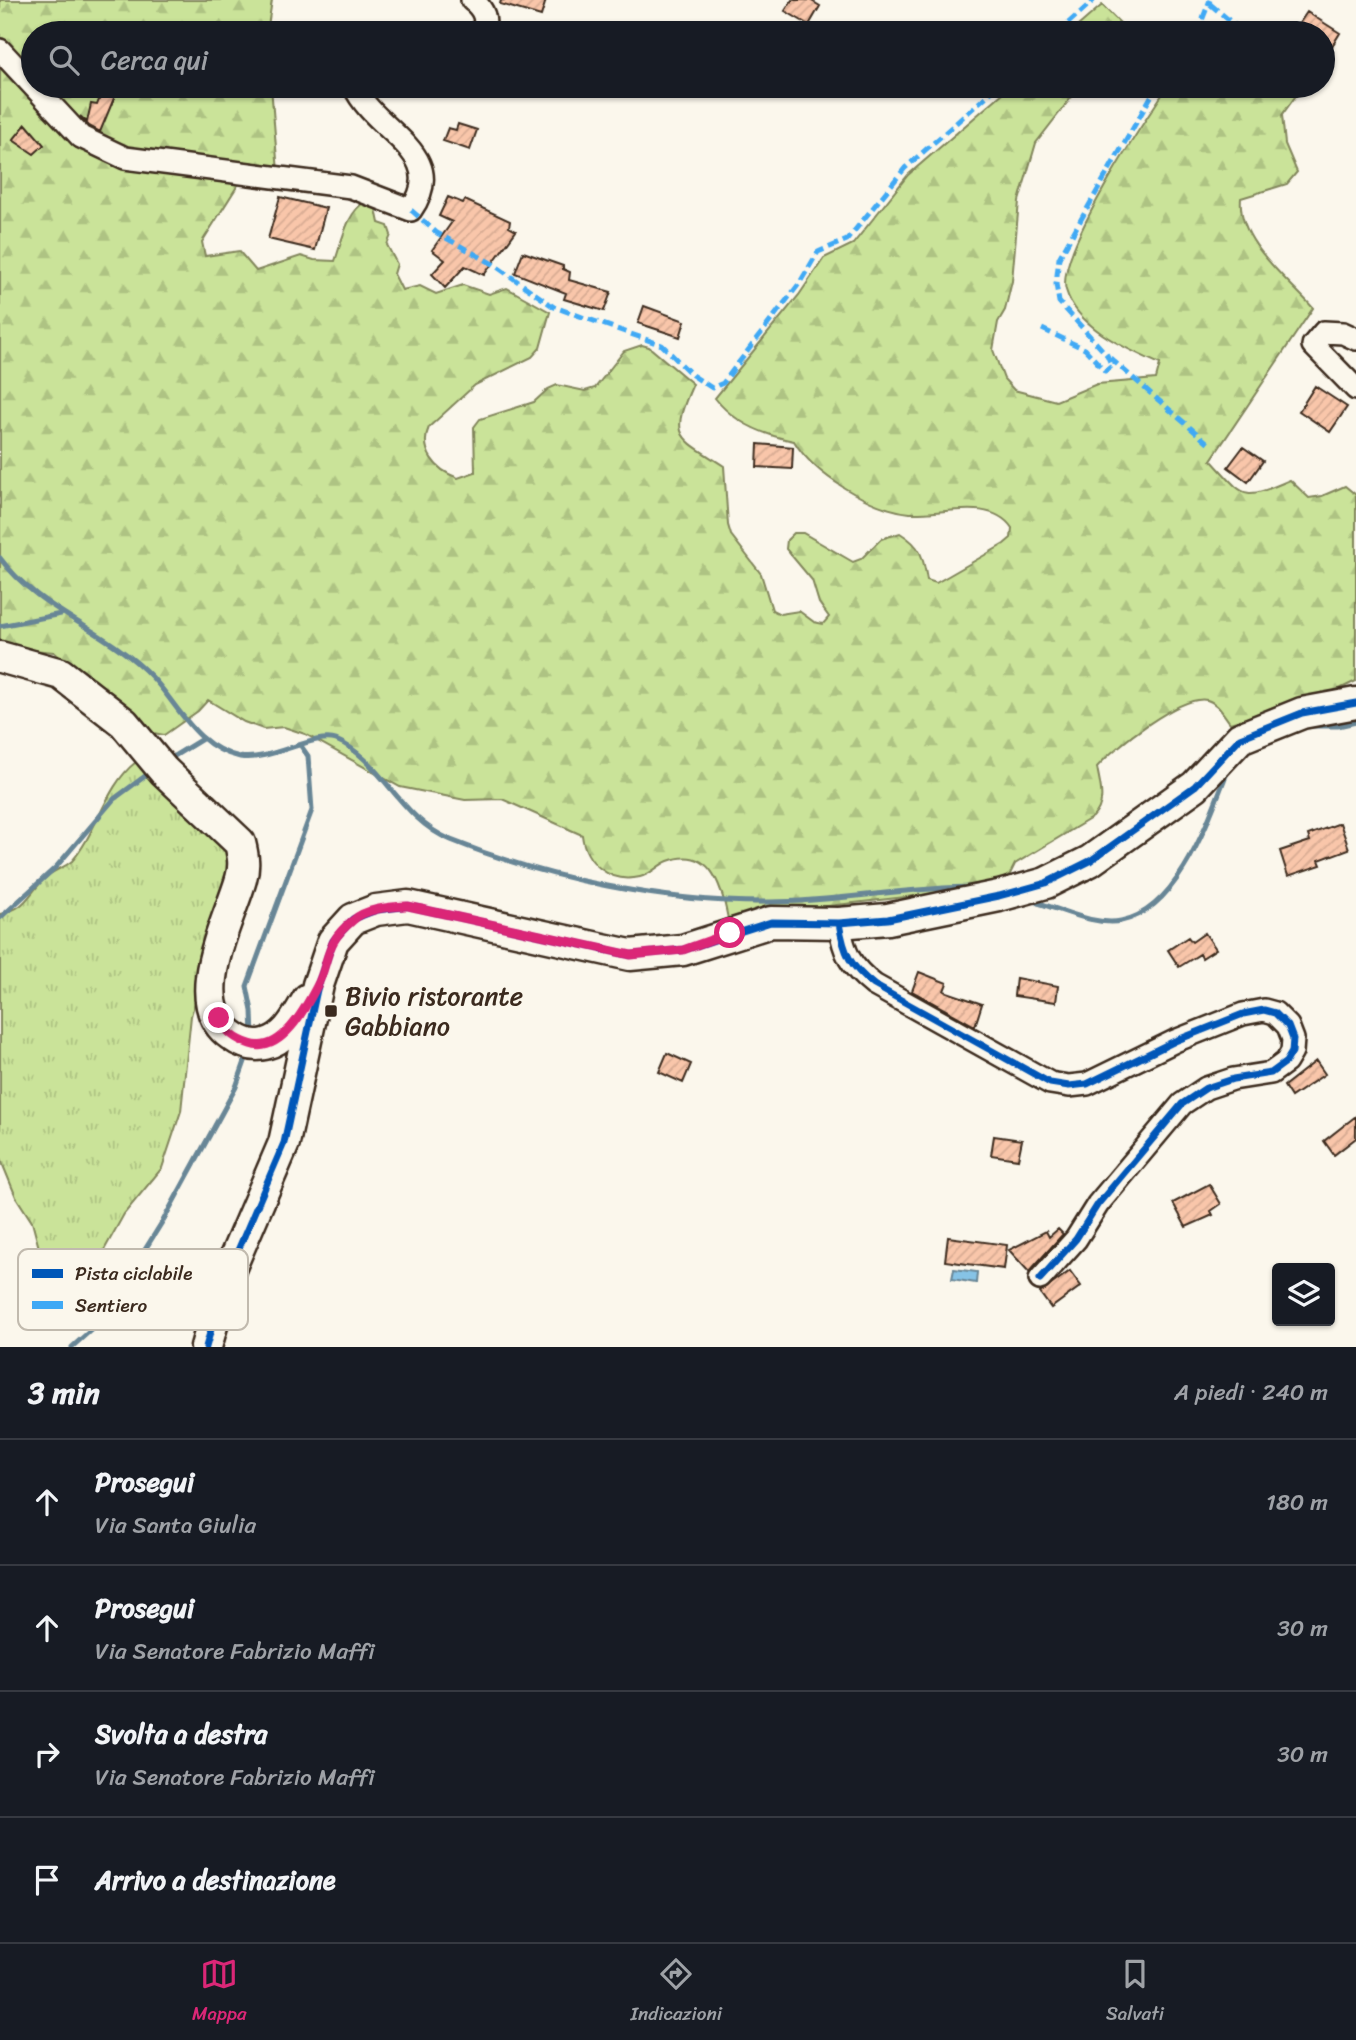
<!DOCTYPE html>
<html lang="it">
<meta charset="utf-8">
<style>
:root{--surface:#171b24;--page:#242831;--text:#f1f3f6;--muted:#9ea1a6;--line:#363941;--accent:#db2777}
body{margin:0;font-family:Sriracha,sans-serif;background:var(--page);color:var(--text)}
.controls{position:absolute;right:21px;bottom:21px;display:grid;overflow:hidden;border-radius:7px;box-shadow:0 2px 5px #0004}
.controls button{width:63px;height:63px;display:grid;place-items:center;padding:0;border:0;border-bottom:2px solid var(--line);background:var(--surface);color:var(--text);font:35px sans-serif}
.stop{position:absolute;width:21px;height:21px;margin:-16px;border:5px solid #db2777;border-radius:50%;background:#fff}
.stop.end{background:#db2777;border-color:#fff;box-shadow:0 2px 7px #0008}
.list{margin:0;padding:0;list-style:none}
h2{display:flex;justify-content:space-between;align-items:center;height:91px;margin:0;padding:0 28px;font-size:30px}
h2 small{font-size:23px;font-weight:400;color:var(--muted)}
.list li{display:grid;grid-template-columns:46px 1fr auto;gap:21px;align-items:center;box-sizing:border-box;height:126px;padding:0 28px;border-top:2px solid var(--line)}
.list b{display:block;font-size:26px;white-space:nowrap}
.list p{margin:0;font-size:23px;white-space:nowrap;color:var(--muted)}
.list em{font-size:23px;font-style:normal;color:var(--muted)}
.icon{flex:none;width:38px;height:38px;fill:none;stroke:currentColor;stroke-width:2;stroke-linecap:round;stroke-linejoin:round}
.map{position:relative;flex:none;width:1356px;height:1347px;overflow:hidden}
.search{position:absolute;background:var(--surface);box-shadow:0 2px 5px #0004;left:21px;right:21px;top:21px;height:77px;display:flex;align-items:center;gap:18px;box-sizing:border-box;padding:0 24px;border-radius:38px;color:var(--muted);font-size:26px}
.sheet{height:595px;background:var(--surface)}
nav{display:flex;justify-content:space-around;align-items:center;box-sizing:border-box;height:98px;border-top:2px solid var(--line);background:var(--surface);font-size:19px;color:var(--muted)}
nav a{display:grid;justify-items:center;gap:4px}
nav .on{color:var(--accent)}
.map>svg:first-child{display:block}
</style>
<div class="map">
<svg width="1356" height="1347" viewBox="0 0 1356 1347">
<defs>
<pattern id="grass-tufts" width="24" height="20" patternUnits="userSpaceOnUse" patternTransform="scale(1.75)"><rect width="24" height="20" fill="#cae399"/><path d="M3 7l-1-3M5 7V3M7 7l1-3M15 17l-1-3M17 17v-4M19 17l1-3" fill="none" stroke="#aec383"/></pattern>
<pattern id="forest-firs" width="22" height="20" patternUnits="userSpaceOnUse" patternTransform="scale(1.75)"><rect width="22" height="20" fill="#cae399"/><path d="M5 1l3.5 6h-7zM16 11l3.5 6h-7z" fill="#aec383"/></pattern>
<pattern id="building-hatch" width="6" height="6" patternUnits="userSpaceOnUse" patternTransform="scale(1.75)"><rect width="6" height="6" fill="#f9c6aa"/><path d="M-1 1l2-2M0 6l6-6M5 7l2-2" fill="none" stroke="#d6aa92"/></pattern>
</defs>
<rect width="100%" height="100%" fill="#fbf7ec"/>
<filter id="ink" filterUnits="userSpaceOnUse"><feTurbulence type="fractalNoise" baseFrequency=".0143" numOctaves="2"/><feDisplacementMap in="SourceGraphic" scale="14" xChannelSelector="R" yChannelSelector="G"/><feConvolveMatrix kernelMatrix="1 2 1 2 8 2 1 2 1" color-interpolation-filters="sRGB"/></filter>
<g filter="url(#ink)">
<path fill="url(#grass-tufts)" stroke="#82865c" stroke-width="2" d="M136,762l94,91 3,14 -42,149 -10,95 -19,57 -38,46 -48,87 -16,3 -9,-11 -19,-71 -16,-25 -16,-39v-244c27,-6 27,-18 45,-36 7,-7 19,-10 27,-17 24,-27 34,-76 64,-99z"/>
<path fill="url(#forest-firs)" stroke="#82865c" stroke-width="2" d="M0,0h272l-5,33h-234v53h238l7,86 -35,5 -41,65 3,14 34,-5 17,20 45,-15 13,4 21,1c7,-20 12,-49 31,-60l9,3 4,19 9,3 3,9 -4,10 10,19 -3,10 8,16 18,-4 16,8 27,-9 26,9 18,-6 43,24 -10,36 -8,9 -57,28 -46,42c-10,23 6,43 29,51l17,-6 -1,-45 6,-8 54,-17 14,-13 9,-4 28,6 10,-3 29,-37 18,-6 7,2 44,37c-24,54 -15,52 31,82l4,59 3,10 30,39 11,36 8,4 19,-3 15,11 9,2 6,-7 -10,-14 -7,-23 -26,-31 1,-9 7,-7h9l50,29 8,-3 20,-20 19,-6c21,13 23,23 27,47l9,3 68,-39 7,-6 1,-10c-21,-31 -70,-13 -102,-15 -39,-4 -96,-38 -116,-72 -30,-6 -60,-18 -79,-43l84,-103 25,-37 29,-14 55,-69 103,-89h69l-44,57 -17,58 -7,80 -7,29 -7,12 -5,28 11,29 10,11 42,11 41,-17 59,-5 4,-15c-33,-15 -83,-36 -94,-74 -11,-36 79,-170 102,-204h128l4,4 -18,25 3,29 12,28 -10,12 -46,14c-4,43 46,80 72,110l-102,152c35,38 30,41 79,20l19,18 13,-2 23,-10 11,9v186l-27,13 -99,29c-7,-9 -12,-20 -23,-23 -25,-6 -94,48 -110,67 3,19 10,35 -4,50l-78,47 -5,10 -19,13 -197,23 -65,14c-6,-31 -15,-80 -61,-63 -10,4 -18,14 -28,16 -31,7 -55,-15 -58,-42l-80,-36 -37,1 -65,-13 -95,-53 -21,-7 -21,2 -19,-7 -36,-22 -10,11 -34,24 -21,-4 -89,-79 -54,-5z
M1102,5l28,28h-60z"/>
<path fill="#86c3e6" stroke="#688696" stroke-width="2" d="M954,1269l23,3 -1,11 -24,-4z"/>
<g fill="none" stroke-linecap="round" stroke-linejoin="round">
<path stroke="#688696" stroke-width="5" d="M0,558c39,53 108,72 152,119 27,29 44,71 88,80 29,5 76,-25 96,-17 46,19 62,78 115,100 96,39 215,63 319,62 68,0 135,-15 204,-15
M0,626l61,-12
M1307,726h31l18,-4
M166,761l36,-22
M1031,897l7,6c25,7 57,23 83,18 58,-11 88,-103 107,-151
M0,918l56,-51 58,-68 38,-28
M253,1037l-1,-26 -5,-25 65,-176 -4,-54 -7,-10
M72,1347l28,-25 64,-103 72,-132 12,-34"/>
</g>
<path fill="url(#building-hatch)" stroke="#3b2a1e" stroke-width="2" d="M501,0h45l-5,16 -41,-12z
M792,0h18l10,6 -11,19 -24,-14z
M1307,12l33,21 -17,28v-28h-20l-7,-5z
M104,87l13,4 -17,41 -11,-6 -9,-10 7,6 4,-18 6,1z
M26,124l18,21 -10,9 -21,-14z
M458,124l19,6 -7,20 -27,-9 5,-13 8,2z
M280,197l46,11 -11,42 -47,-11z
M448,197l15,6 2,-3 45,21 -1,6 7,4 -32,44 -19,-9 -20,22 -13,-14 13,-14 -13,-10 20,-28 -13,-6z
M523,252l40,14v3l7,3 -1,8 42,12 -7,19 -40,-12 2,-6 -51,-20z
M644,306l41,15 -5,16 -42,-14z
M1315,386l32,21 -17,25 -31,-21z
M758,444l35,3 -1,22 -35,-2z
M1243,447l20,14 -15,21 -20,-15z
M1340,823l9,26 -30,11 2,5 -33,11 -8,-25 30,-10 -2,-6z
M1205,933l11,16 -14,9 -2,-4 -21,13 -11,-17 20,-13 4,5z
M919,972l28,11 -3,8 38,13 -7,22 -63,-35z
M1016,978l42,8 -2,16 -42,-6z
M667,1053l24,11 -8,19 -24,-11z
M1316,1061l9,13 -34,23 -7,-11z
M1356,1116v22l-22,17 -10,-14z
M994,1136l28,4 -4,19 -27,-4z
M1209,1184l12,20 -10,7 2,4 -27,12 -13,-24z
M1058,1229l5,5 -34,38 -20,-22 37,-19 3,6z
M948,1237l59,8 -3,24 -59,-8z
M1070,1271l11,15 -30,22 -11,-15z"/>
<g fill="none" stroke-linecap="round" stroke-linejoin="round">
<g stroke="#3b2a1e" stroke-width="26">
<path id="street" d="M472,0c12,9 16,20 10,33
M0,50l81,87 44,21 226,29 60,23c40,-57 -36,-77 -57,-124
M1356,339l-13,-6 -19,-1 -11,13 43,44
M839,923c5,31 11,43 35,62l176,98 19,3 18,-2 88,-43 68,-27 21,-4 11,3 13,13 5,13 -1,13 -6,10 -15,11 -38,6 -27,9 -24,16 -84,100 -22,35 -36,40"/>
</g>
<g stroke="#3b2a1e" stroke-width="35">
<path id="secondary" d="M0,657l61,17 63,49 40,48 76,72c3,12 5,23 1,36 -11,40 -57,123 -10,156 11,8 21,12 34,9 22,-5 32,-27 43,-45
M206,1347l18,-64 60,-140 34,-158 15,-44 20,-22 23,-9 32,-4 222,49 53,-5 88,-28 68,1 49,-4 111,-23 47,-13 44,-22 105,-75 45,-48 62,-25 54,-10"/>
</g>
<use href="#street" stroke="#fbf7ec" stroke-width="21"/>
<use href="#secondary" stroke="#fbf7ec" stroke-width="30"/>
<path stroke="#3fa9f5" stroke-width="5" stroke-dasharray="10 5" stroke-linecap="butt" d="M1210,4l34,29
M1057,33l37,-33
M1197,33l13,-33
M1323,74l9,-10
M411,210l26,23 56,31 61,43 108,38 30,30 20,13 11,-5 76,-99 19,-32 29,-12 58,-72 93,-82
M1042,329l43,20 20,22 7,-5 -5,-11 -48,-53 -3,-18 3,-26 98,-172
M1110,358l99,86"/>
<g stroke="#fbf7ec" stroke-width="11">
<path id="cycleway" d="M839,923c5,31 11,43 35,62l176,98 19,3 18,-2 88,-43 68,-27 21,-4 11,3 13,13 5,13 -1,13 -6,10 -15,11 -38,6 -27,9 -24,16 -84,100 -22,35 -36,40
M206,1347l18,-64 60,-140 34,-158 15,-44 20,-22 23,-9 32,-4 222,49 53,-5 88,-28 68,1 49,-4 111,-23 47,-13 44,-22 105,-75 45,-48 62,-25 54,-10"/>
</g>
<use href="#cycleway" stroke="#0057b8" stroke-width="7"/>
</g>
</g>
<g fill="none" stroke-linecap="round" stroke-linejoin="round" filter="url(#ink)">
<path stroke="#db2777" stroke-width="9" d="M219,1018c7,14 16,21 31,26 31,11 56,-37 67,-58 8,-14 9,-32 17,-45 4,-7 12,-15 18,-20 14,-13 38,-14 56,-15l223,49 52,-5 47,-17"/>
</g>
<rect fill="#3b2a1e" stroke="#fbf7ec" stroke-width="2.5" x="324" y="1004" width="14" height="14" rx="3.5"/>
<g text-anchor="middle" stroke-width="5" stroke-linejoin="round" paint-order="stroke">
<g font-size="26" fill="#3b2a1e" stroke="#fbf7ec" text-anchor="start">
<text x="345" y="1005">Bivio ristorante<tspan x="345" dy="30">Gabbiano</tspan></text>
</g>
</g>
<rect x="18" y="1249" width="230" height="81" rx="10" fill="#fbf7ec" stroke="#c1baae" stroke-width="2"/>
<rect x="32" y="1269" width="31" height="9" fill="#0057b8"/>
<rect x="32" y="1301" width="31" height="8" fill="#3fa9f5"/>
<g font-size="19" fill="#3b2a1e">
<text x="75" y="1280">Pista ciclabile</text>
<text x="75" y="1312">Sentiero</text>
</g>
</svg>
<div class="controls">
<button><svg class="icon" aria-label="layers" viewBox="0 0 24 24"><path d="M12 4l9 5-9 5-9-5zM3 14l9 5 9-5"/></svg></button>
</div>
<div class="stop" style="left:730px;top:933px"></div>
<div class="stop end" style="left:219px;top:1018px"></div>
<div class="search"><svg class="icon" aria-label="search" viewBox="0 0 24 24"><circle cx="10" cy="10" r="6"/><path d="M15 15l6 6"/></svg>Cerca qui</div>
</div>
<section class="sheet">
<h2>3 min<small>A piedi · 240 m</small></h2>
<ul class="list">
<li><svg class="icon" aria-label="ahead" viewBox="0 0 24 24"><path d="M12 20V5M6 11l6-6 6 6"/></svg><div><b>Prosegui</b><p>Via Santa Giulia</p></div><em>180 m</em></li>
<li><svg class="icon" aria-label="ahead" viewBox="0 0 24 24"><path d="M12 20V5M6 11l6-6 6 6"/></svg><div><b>Prosegui</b><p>Via Senatore Fabrizio Maffi</p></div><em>30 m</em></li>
<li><svg class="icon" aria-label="right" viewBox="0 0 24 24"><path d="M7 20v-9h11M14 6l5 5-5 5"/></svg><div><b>Svolta a destra</b><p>Via Senatore Fabrizio Maffi</p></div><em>30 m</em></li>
<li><svg class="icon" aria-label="arrive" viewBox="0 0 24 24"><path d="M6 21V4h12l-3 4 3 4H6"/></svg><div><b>Arrivo a destinazione</b></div></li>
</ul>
</section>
<nav>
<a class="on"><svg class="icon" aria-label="map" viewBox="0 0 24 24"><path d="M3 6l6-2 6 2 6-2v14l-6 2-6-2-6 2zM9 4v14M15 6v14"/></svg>Mappa</a>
<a><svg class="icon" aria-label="directions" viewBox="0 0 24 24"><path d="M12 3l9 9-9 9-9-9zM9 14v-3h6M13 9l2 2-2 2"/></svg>Indicazioni</a>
<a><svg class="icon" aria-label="saved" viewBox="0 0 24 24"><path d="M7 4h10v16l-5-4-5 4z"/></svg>Salvati</a>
</nav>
